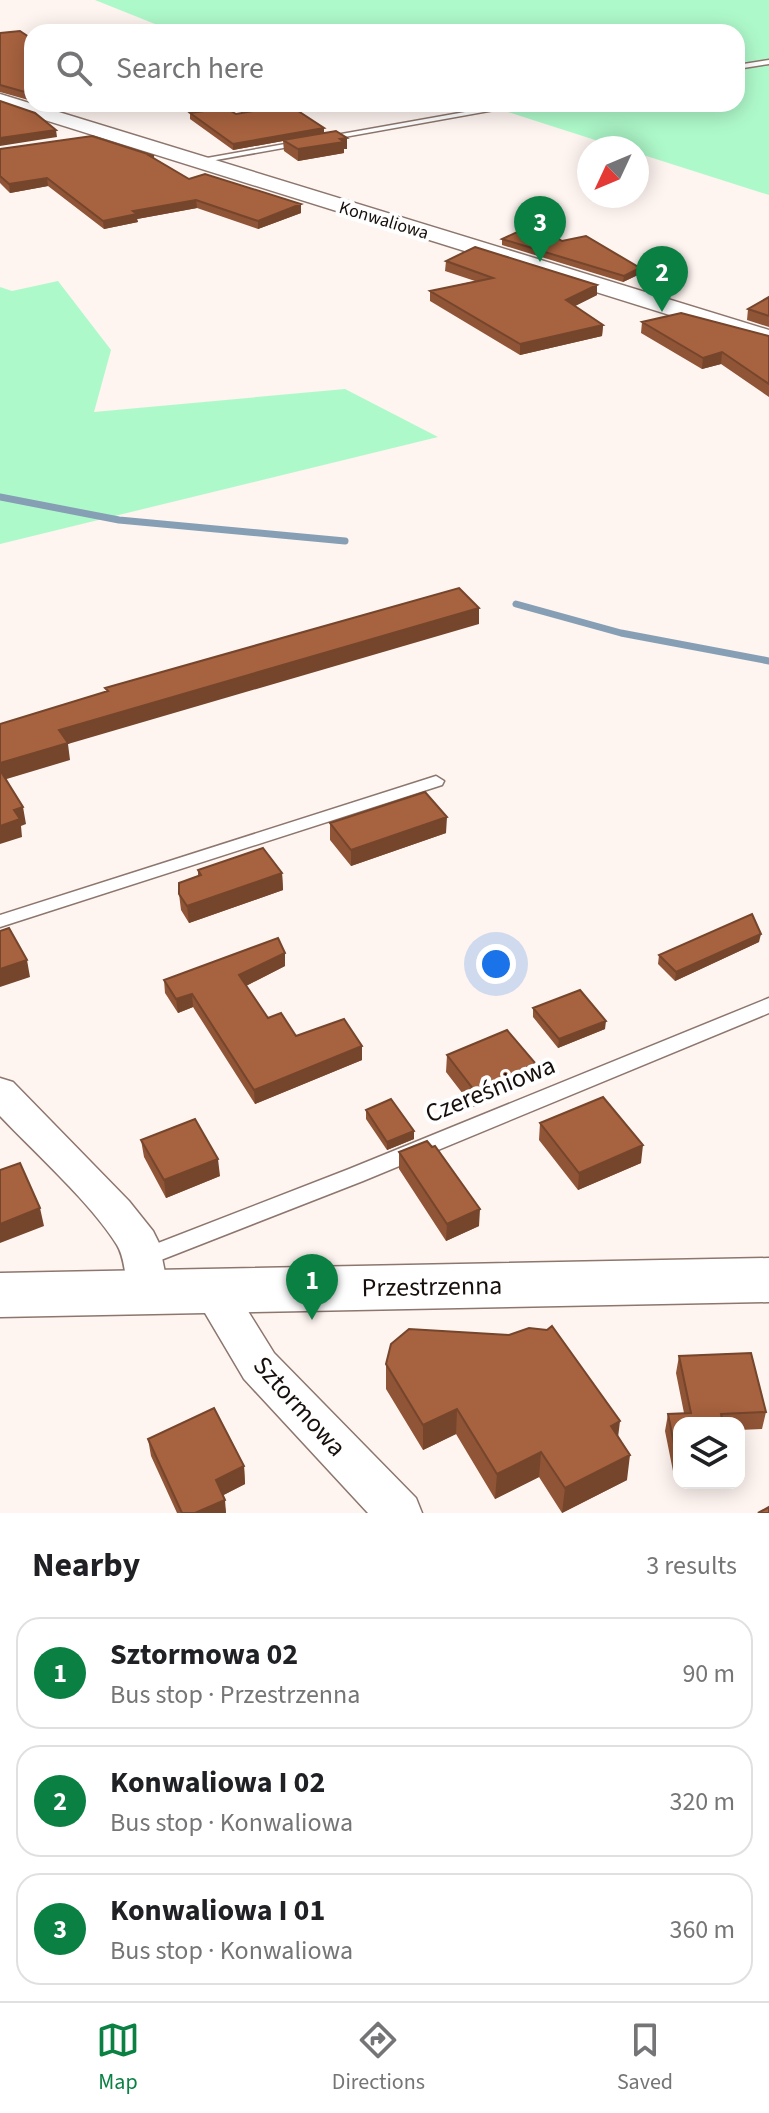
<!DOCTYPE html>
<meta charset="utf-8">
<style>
:root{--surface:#fff;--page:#f2f2f2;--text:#202124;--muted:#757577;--line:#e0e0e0;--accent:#0b8043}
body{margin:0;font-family:"Source Sans 3",sans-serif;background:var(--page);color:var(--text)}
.controls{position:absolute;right:24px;bottom:24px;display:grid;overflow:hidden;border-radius:16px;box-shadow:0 4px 20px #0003}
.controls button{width:72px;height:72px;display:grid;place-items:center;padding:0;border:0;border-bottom:2px solid var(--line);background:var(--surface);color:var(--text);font:40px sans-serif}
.compass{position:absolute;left:577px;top:136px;width:72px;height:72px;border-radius:50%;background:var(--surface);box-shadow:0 4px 20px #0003;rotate:226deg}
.you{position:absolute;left:496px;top:964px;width:28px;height:28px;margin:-20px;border:6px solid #fff;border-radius:50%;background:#1a73e8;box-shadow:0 0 0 12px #1a73e833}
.badge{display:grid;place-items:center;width:52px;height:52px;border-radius:50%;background:var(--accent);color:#fff;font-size:26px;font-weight:700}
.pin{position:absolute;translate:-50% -66px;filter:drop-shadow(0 2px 4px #0008)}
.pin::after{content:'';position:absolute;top:42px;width:28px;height:24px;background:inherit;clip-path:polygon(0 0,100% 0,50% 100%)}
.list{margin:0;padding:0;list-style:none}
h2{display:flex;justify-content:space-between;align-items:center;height:104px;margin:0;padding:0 32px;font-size:34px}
h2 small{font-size:26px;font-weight:400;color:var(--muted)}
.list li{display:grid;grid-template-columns:52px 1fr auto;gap:24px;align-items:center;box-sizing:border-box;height:112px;margin:0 16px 16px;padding:0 16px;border:2px solid var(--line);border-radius:24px}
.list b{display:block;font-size:30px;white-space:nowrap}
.list p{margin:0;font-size:26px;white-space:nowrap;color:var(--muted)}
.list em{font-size:26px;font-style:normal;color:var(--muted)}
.icon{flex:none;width:44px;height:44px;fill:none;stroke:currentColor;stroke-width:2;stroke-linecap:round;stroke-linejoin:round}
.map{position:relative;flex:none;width:769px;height:1513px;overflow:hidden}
.search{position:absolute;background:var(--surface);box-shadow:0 4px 20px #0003;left:24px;right:24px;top:24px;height:88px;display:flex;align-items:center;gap:20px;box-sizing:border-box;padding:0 28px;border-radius:24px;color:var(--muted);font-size:30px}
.sheet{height:488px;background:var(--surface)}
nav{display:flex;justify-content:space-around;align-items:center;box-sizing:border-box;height:112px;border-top:2px solid var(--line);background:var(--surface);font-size:22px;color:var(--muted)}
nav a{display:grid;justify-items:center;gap:4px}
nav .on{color:var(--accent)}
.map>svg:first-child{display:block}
</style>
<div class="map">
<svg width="769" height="1513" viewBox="0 0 769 1513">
<rect width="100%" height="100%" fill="#fef4f0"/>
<path fill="#aef9ca" d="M95,0h674v195l-132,-42v-5h-17l-137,-44h254v-72h-562z
M58,281l53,69 -17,62 251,-23 93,48 -438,107v-257l12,4z"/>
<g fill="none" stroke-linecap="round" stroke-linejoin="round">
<path stroke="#869fb5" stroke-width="7" d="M0,497l119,23 226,21
M516,604l105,29 148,28"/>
<g stroke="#8c766d" stroke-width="3">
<path id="service" d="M769,60v4l-32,5v-4z
M510,104h18l-334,60 -4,-3z
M436,776l8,5 -2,4 -442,142v-12z
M769,998v15l-406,168 -220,86 -8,-3 -3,-6 3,-6 214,-83z"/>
</g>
<g stroke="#8c766d" stroke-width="3">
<path id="minor" d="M0,1078l13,4 116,119 24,30 6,12 10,49 -6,12 -15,6 -15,-6c-9,-18 -6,-43 -16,-59 -26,-42 -82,-92 -117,-129z
M213,1273l15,6 46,74 142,145 6,15h-54l-124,-134 -52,-88 6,-12z"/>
</g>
<g stroke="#8c766d" stroke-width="3">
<path id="tertiary" d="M0,94l769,236v16l-769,-240z
M769,1258v44l-769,15v-44z"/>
</g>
<use href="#service" fill="#fff" fill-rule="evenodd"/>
<use href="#minor" fill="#fff" fill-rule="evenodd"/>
<use href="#tertiary" fill="#fff" fill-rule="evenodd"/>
</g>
<path fill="#905436" d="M0,33l32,6v62l-32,-9z
M190,113l46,1 88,19 23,5v11h-3v4l-46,8 -14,-10 -1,-10 -50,9 -43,-31z
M0,149l154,7v3l35,20 112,34 -43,16 -61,-21 -60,11 1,3 -34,7 -56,-43 -38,7 -10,-10z
M502,239l60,2 78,33 -17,8 -121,-37z
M446,261l151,24v10l-22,11 28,19 -1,11 -82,19 -90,-54v-10l45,-10 -30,-10z
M769,297v30l-22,-7 1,-11z
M642,322l127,14v61l-48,-33 -19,5 -61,-36z
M330,823l116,10 -95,33 -21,-26z
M198,870l84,3 1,17 -94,33 -8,-13 -2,-16 19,-18z
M759,942l-84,39 -17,-17 1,-9z
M285,966l-39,20 22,32 28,18 66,24 -107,44 -62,-97 -15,6 -13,-20 -1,-13z
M533,1008l72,21 -47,19 -25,-31z
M447,1055l88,26 -62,26 -27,-35z
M366,1110l48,29 -27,11 -21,-31z
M540,1123l101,40 -63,27 -39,-50z
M141,1140l79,36 -54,22 -22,-41z
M399,1152l80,74 -33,15 -47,-72z
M679,1356l87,56 -4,17 -23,1v-7h-60v48h-6l-8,-40 3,-17 16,-1 -8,-40z
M386,1364l232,73 9,43 -65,33 -23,-36 -44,22 -39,-65 -33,16 -37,-61z
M148,1439l96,27 1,18 -22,11 3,18h-49l-26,-57z"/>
<path fill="#75452c" d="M324,128v6l-41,6v1l-50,9v-6z
M56,130l1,7 -57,9v-8z
M347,138v11h-3v4l-46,8v-12z
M47,178l1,8 -38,7 -1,-9z
M196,200l1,8 -60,11 1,3 -34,7 -1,-8 30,-10z
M301,204v9l-43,16v-8z
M640,268v6l-17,8 1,-6z
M597,285v10l-32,16 1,-11z
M603,325l-1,11 -82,19v-11z
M722,352l-1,12 -19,5 1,-11z
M479,608v16l-411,120 2,16 -70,21v-18l59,-33z
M23,807l3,17 -5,2 1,11 -22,7v-18l14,-16z
M447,817l-1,16 -95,33v-16z
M282,873l1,17 -94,33 -2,-17z
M761,934l-2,8 -84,39 1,-9z
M285,953v13l-45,23 -1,-14z
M27,960l3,17 -30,10v-18z
M192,994l1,13 -15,6 -2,-14z
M606,1021l-1,8 -47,19 1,-9z
M362,1046v14l-107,44 -1,-14z
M536,1064l-1,17 -62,26 1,-17z
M414,1131v8l-27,11v-8z
M643,1145l-2,18 -63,27 1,-17z
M218,1159l2,17 -54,22 -2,-18z
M40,1208l4,18 -44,17v-19z
M480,1209l-1,17 -33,15 1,-17z
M457,1409l-1,25 -33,16v-25z
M620,1421l-3,25 -6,-20z
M541,1452l-2,25 -44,22 2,-25z
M630,1455l-3,25 -65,33 3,-25z
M244,1466l1,18 -27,14 -2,-18z
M225,1500l1,13h-31z"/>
<path fill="#a7623f" stroke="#75452c" stroke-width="2" d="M20,31l12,8v55l-32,-9v-52z
M0,101l35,12 21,17 -56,8z
M289,105l35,23 -91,16 -43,-31 36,-5 10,6z
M336,131l11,7 -7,1 4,3 -46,7 -15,-9z
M92,136l62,20h-4l39,23 16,-5 96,30 -43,17 -62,-21 -63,11 4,3 -34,7 -56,-43 -38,6 -9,-8v-27z
M535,224l27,17 24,-5 54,32 -16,8 -122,-37z
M475,247l122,38 -31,15 37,25 -83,19 -90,-53 63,-13 -47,-17z
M769,297v19l-21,-7z
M681,313l88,23v48l-47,-32 -19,6 -61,-36z
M459,588l20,20 -420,122 9,13 -68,20v-39l108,-33 -3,-3z
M0,770l23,37 -9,3 6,9 -20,7z
M425,792l22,25 -96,33 -21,-27z
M263,848l19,25 -95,33 -8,-12v-11l22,-8 -3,-5z
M752,914l9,20 -85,38 -17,-17z
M9,928l18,32 -27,9v-38z
M278,938l7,15 -46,22 29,43 13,-5 15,23 48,-17 18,27 -108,44 -62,-96 -16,5 -12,-19z
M580,990l26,31 -47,18 -26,-31z
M507,1030l29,34 -62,26 -27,-35z
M603,1097l40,48 -64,28 -39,-50z
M391,1099l23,32 -27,11 -21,-32z
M195,1119l23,40 -54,21 -23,-40z
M427,1141l5,6 3,-1 45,63 -33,15 -48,-72z
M20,1163l20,45 -40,16v-54z
M552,1326l68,95 -9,5 19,29 -65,33 -24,-36 -44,22 -40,-65 -34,16 -37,-61 5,-20 18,-15 100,6 20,-7 18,2z
M751,1353l15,59 -45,2 2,9h-44v31h-3l-8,-40 23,-1 -12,-57z
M214,1408l30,58 -28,14 9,20 -30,13h-13l-34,-74z
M769,1507v6h-11z"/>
<g text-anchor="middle" stroke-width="8" stroke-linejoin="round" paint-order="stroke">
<g font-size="18" fill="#170f0c" stroke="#fff">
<text transform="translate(384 220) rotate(17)" y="6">Konwaliowa</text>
</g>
<g font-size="26" fill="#170f0c" stroke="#fff">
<text transform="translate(490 1089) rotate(-22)" y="9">Czereśniowa</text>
<text transform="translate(432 1286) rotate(-1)" y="9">Przestrzenna</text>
<text transform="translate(300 1406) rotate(48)" y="9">Sztormowa</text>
</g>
</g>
</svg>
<div class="controls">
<button><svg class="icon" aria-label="layers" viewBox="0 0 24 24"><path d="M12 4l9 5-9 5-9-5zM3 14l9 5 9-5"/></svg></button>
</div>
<svg class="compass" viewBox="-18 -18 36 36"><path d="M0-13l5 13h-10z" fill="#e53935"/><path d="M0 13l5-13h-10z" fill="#757577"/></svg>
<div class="you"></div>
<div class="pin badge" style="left:312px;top:1320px">1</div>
<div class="pin badge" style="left:662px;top:312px">2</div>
<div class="pin badge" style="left:540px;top:262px">3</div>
<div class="search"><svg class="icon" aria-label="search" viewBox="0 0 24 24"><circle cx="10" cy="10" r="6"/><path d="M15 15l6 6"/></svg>Search here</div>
</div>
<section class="sheet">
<h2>Nearby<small>3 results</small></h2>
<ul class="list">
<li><span class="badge">1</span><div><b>Sztormowa 02</b><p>Bus stop · Przestrzenna</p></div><em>90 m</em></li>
<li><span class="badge">2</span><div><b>Konwaliowa I 02</b><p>Bus stop · Konwaliowa</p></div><em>320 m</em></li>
<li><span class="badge">3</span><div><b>Konwaliowa I 01</b><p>Bus stop · Konwaliowa</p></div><em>360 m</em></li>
</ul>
</section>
<nav>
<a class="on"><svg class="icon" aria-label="map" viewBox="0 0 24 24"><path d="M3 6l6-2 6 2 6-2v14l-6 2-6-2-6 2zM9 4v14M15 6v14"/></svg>Map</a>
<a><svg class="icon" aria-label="directions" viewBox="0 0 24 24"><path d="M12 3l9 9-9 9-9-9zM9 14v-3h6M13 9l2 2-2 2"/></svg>Directions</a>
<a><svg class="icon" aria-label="saved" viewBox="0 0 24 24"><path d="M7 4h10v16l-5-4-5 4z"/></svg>Saved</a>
</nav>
